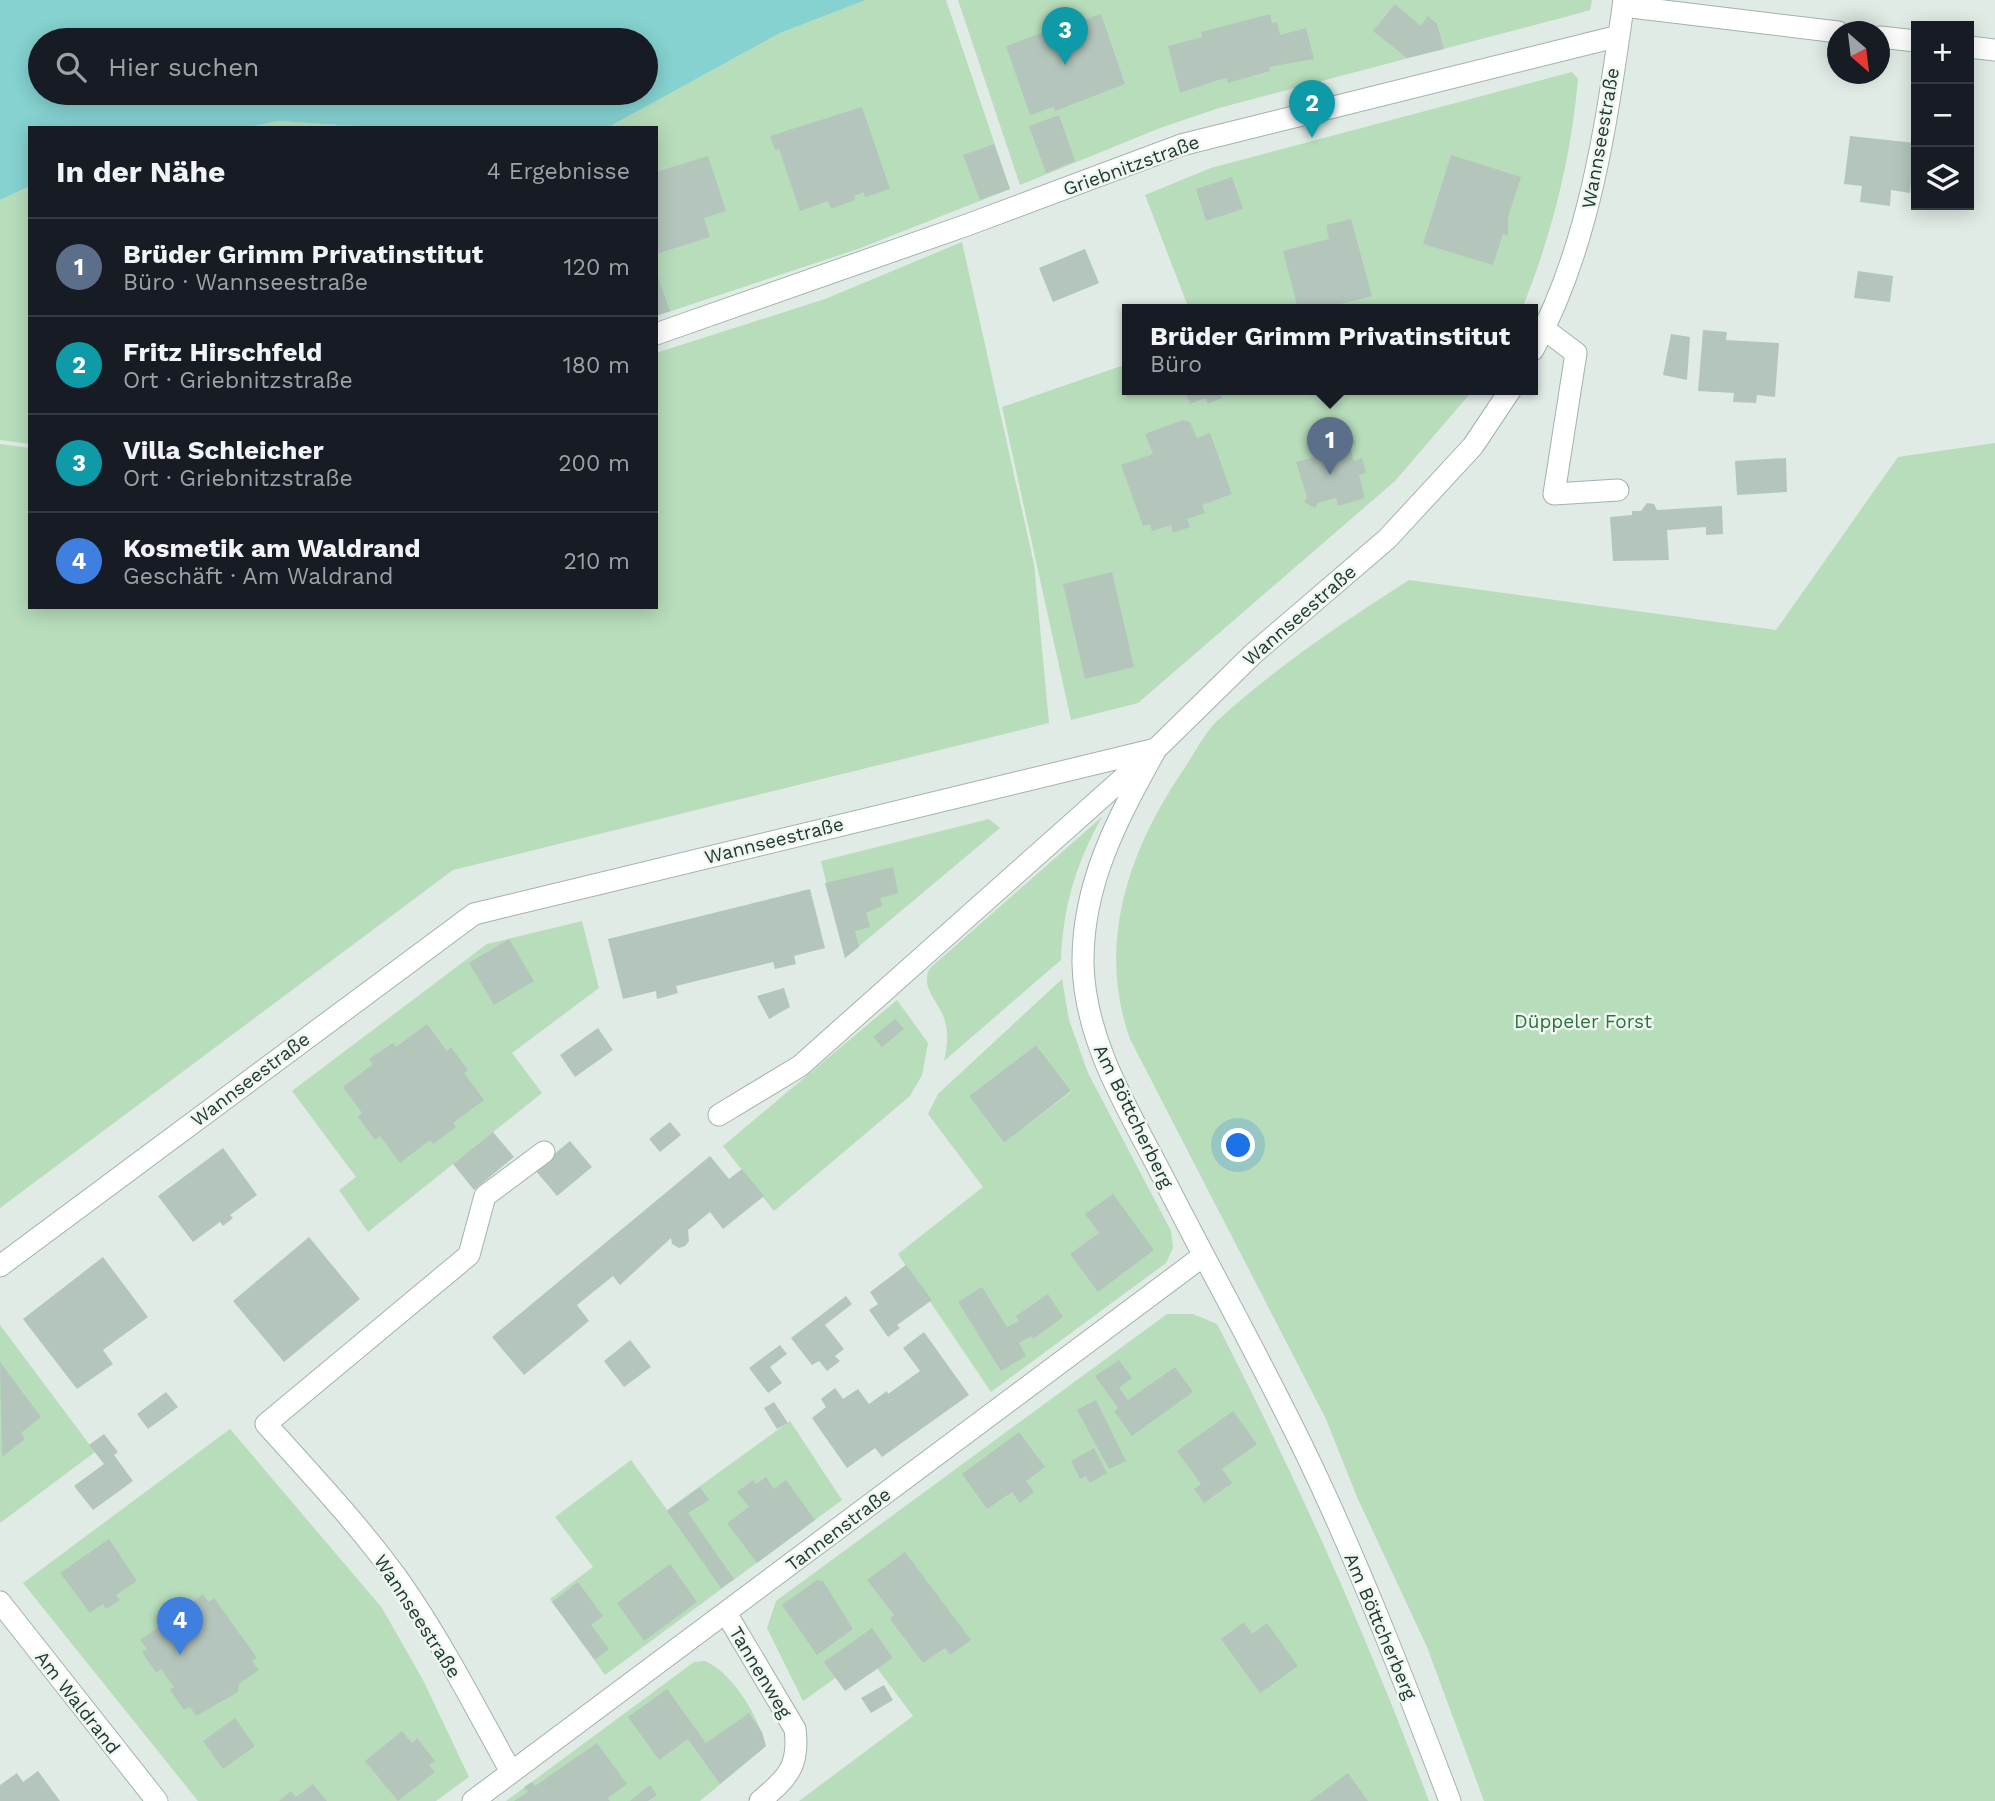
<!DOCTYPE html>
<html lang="de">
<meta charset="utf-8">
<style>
:root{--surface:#171b24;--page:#20242c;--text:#f1f3f6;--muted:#9ea1a6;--line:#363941;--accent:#2563eb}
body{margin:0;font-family:"Work Sans",sans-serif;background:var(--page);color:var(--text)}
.controls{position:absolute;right:21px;top:21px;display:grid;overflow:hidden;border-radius:0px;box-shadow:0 4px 18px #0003}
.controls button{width:63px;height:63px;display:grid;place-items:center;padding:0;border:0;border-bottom:2px solid var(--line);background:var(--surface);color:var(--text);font:35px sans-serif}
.compass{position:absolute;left:1827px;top:21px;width:63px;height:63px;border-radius:50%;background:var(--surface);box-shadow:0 4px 18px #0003;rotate:152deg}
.you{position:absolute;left:1239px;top:1146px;width:24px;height:24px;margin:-18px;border:5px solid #fff;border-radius:50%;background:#1a73e8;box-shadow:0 0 0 10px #1a73e833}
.badge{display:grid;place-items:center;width:46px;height:46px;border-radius:50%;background:var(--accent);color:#fff;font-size:23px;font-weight:700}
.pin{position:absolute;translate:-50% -58px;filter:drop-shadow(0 2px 4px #0008)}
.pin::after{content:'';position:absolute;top:37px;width:24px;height:21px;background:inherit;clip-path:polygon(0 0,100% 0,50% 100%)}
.popup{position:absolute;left:1122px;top:304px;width:416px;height:91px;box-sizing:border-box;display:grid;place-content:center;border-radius:0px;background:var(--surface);filter:drop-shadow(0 2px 5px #0005);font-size:23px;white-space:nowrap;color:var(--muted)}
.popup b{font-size:26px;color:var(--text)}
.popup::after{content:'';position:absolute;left:50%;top:100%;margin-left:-14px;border:14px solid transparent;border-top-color:var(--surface)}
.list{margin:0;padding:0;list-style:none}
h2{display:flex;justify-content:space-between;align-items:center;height:91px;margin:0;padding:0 28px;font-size:30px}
h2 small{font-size:23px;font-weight:400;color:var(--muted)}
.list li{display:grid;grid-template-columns:46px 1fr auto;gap:21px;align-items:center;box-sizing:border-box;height:98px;padding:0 28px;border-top:2px solid var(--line)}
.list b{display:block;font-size:26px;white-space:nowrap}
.list p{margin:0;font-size:23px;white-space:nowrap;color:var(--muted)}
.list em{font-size:23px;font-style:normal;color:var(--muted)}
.icon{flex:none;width:38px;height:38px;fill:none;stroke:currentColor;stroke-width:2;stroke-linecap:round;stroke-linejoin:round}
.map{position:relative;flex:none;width:1995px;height:1801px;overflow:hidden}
.search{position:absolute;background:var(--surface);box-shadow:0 4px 18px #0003;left:28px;top:28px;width:630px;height:77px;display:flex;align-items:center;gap:18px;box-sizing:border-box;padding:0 24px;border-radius:38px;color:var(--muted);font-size:26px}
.panel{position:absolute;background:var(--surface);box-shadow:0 4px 18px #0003;left:28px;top:126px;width:630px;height:483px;border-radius:0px}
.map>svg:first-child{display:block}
</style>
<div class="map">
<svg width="1995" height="1801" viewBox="0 0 1995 1801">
<rect width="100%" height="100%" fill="#dfebe4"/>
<path fill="#b7ddbb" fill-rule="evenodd" d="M866,0h80l64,189 -152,60 -202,67v-188h-49l173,-95z
M958,0h634l-2,10 -21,6 -350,92 -59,20 -140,57z
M1572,72l6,7c-7,80 -26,155 -56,230h-333l-44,-114 66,-27z
M278,121l107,7h-139z
M30,186v258l-30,-4v-240z
M962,242l72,322 15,159 -596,147 -453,338v-764l30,4v159h626v-254l169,-54z
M1127,364v25h347l-79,92 -257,222 -67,17 -69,-313z
M1995,443v1358h-511l-57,-154 -70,-150 -31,-78 -196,-380c-34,-95 -1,-190 54,-270 10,-15 20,-35 33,-48 59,-54 125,-98 192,-141l367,50 122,-173z
M1102,817c-26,46 -39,90 -41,143l-117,101c3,-13 5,-27 1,-40 -5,-19 -26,-33 -15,-53z
M989,819l11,9 -155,130 -24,-97z
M582,921l17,67 -87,65 30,40 -174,139 -29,-42 17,-13 -64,-86 195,-147z
M1062,979l7,41 19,53 83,158 2,17 -7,15 -175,129 -93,-138 85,-67 -55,-73 10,-20zM1036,1045l35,47 -67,51 -35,-47z
M897,1000l31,43 -6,32 -12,21 -136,115 -51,-65z
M1167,1314h26l24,10c80,155 151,314 212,477h-630l114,-85 -36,-48 16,-10 -10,-14 -80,57 -36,-73 9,-27z
M0,1325l95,127 -95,71z
M790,1421l52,79 -237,175 -55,-76 43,-32 -38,-50 76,-57 36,50z
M230,1429l152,179 41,72 46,97 -33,24h-238l-175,-218z
M705,1661c28,12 53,55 61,85l-66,55h-194l188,-139z"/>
<path fill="#85d2d1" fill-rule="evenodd" d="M0,0h866l-86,33 -173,95h-222l-107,-7 -32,7h-216v58l-30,14zM40,40h606v53h-606z"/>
<path fill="#b4c6bc" d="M1395,4l26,22 7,-10 9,8 7,25 -37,9 -34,-27z
M1101,14l24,70 -70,27 -1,-4 -24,8 -24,-69 33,-12 16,-10 13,1z
M1270,14l2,9 5,-1 3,13 26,-7 8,31 -45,8 1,4 -42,12 -1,-5 -12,3 -35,12 -12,-47 34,-9 -1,-5z
M862,107l28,82 -25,8 -1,-5 -10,4 1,4 -24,9 -3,-8 -28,10 -21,-62 -4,1 -5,-14z
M1059,115l16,46 -29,12 -17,-47z
M1850,136l65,7 -5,50 -19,-3 -1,16 -30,-4 2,-16 -18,-2z
M994,144l16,45 -30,11 -17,-45z
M1451,155l70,22 -13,40v19l-5,-2 -10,31 -70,-21z
M708,156l18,55 -22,7 6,19 -54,17v-82z
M1232,177l11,32 -37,12 -10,-32z
M1351,219l21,77 -51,13h-23l-15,-58 46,-12 -3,-14z
M1085,249l14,34 -46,19 -14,-34z
M656,271l14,40 -14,5z
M1858,271l35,5 -3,26 -36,-4z
M1703,330l24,2 -1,8 53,3 -4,54 -18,-2 -1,8 -23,-1 1,-9 -36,-2z
M1671,334l19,3 -3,43 -24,-5z
M1184,389h35l3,9 -14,6 -3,-6 -15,6z
M1183,420l7,2 7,16 13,-5 22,61 -30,11 3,8 -18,6 3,8 -17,6 -2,-8 -19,6 -2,-7 -7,2 -22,-61 32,-11 -8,-20z
M1330,435l10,5 13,-4 3,8 -6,2 4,15 8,-3 4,15 -7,2 6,23 -27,8 -2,-8 -18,5 -3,5 -11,-6 3,-5 -11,-35 22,-6 -3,-8 5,-11z
M1786,458l1,34 -50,3 -2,-34z
M1647,503l7,1 3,6 65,-4 1,28 -17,1v-8l-39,3 2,30 -56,1 -3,-44 22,-2v-4h9z
M1112,572l22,95 -49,12 -22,-95z
M893,867l5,26 -18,5 2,8 -16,7 4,14 -15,4 4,16 -14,11 -20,-75z
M810,889l15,59 -31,8 2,8 -21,5 -2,-7 -97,24 2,7 -21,6 -1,-8 -33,8 -15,-60z
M509,939l25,42 -40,24 -25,-42z
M784,988l6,19 -21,12 -12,-23z
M895,1019l9,10 -22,18 -9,-10z
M427,1024l20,27 4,-4 17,23 -4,3 20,27 -31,23 3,4 -23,17 -3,-4 -30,23 -20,-27 -5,4 -17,-23 4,-4 -19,-26 30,-23 -4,-5 24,-16 3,4z
M598,1028l15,22 -38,27 -15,-22z
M1036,1045l35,46 -67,52 -35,-47z
M670,1122l11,13 -21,17 -11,-13z
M493,1132l21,25 -40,33 -21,-26z
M570,1141l22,26 -35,29 -22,-26z
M223,1148l34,47 -27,20 3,3 -10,8 -3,-4 -27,20 -35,-46z
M710,1156l19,23 13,-10 22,27 -41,33 -13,-17 -22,18 1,11 -4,5 -6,2 -7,-4 -1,-6 -51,47 -7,-9 -36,29 12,16 -65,54 -32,-38z
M1113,1194l41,56 -56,42 -28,-38 29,-21 -14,-19z
M309,1237l51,62 -76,63 -51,-61z
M103,1257l45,60 -45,33 10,14 -36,25 -54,-70z
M906,1265l26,35 -35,25 3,3 -12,9 -19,-27 9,-6 -8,-12z
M982,1287l25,40 12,-6 -3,-5 32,-22 15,23 -30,22 -2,-3 -12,7 7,13 -25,15 -43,-69z
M846,1296l6,8 -27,21 19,24 -9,7 5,5 -13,10 -8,-10 -7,4 -21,-27z
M924,1332l45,63 -87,62 -7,-9 -28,20 -35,-50 14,-11 -5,-8 14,-11 8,11 15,-10 11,15 18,-13 1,3 32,-23 -17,-23z
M630,1340l21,27 -27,20 -20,-26z
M780,1345l7,9 -17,13 12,16 -14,10 -19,-25z
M1119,1360l13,18 -13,10 9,12 47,-33 18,25 -61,44 -18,-25 4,-3 -23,-32z
M0,1362l41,55 -20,16 4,6 -23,18z
M166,1392l12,15 -30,22 -11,-15z
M1096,1400l30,61 -17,8 -32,-59z
M774,1402l14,21 -11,6 -13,-21z
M1233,1411l24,33 -35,25 10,14 -28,20 -10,-14 7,-5 -24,-33z
M1019,1432l26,35 -19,14 8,11 -14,11 -8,-11 -25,17 -25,-35z
M104,1434l14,18 -4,3 19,26 -40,29 -19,-24 30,-22 -15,-19z
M1094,1448l13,25 -17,10 -4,-7 -6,3 -9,-18z
M766,1477l8,12 12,-9 29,40 -58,43 -30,-40 22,-16 -12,-15 16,-12 3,4z
M700,1487l9,13 -21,13 46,66 -13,9 -54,-77z
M109,1539l28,42 -21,14 4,5 -14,9 -3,-5 -13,9 -30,-40z
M905,1552l66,88 -21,15 -5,-7 -22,15 -33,-44 4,-4 -27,-35z
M670,1564l27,38 -53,39 -27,-38z
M817,1580l6,1 30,48 -36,26 -35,-50z
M578,1582l25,34 -12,9 18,24 -14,11 -43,-58z
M203,1594l6,8 5,-4 43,60 -5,3 7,9 -20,14 -1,8 -42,24 -6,-9 -6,3 -14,-20 4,-3 -13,-18 -5,4 -14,-21 5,-3 -7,-9 20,-14 2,-9 13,-9 7,1z
M1244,1622l8,12 15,-11 31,43 -38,27 -39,-54z
M872,1628l21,30 -48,33 -21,-29z
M884,1685l9,15 -22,13 -10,-15z
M667,1689l39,54 43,-30 13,19 4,14 -46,38 -32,-45 -29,21 -31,-43z
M235,1718l20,28 -32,23 -20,-28z
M402,1731l10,12 5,-5 18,23 -6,4 6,7 -37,29 -33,-40z
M597,1743l30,41 -19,14 2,3h-96l14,-9 -4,-5 8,-5 3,4z
M38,1771l22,30h-60v-16l17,-12 6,9z
M1348,1773l20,28h-58z
M313,1784l14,17h-48l12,-10 5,6z
M650,1785l7,10 -9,6h-18z"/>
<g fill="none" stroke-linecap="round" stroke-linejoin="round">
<g stroke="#a2b3aa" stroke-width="23">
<path id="minor" d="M1623,6l215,26
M1880,37l36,4
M1969,47l26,3
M1544,329l32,24 -22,141 64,-4
M656,334l311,-109 214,-80 438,-109
M1533,350c58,-106 74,-231 91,-350
M1156,749c-38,69 -74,134 -73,215 2,80 48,150 83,219 47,92 98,183 143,277 53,111 97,226 141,341
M719,1115l81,-49 356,-317 97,-95 134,-115 86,-93 38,-57
M0,1266l474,-352 682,-165
M0,1602l157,199
M726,1613l69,116c5,38 -8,49 -35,72
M511,1772c-36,-65 -70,-132 -113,-193 -40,-55 -87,-105 -132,-155l203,-169 16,-59 59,-44
M473,1801l730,-545"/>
</g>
<use href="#minor" stroke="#fff" stroke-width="21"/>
</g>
<g text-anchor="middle" stroke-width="5" stroke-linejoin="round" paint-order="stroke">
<g font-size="19" fill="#203b2f" stroke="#f0f7f2">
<text transform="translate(1600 138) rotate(-80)" y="7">Wannseestraße</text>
<text transform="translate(1131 165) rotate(-20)" y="7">Griebnitzstraße</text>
<text transform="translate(1299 615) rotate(-41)" y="7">Wannseestraße</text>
<text transform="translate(774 840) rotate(-14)" y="7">Wannseestraße</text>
<text transform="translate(250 1079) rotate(-37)" y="7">Wannseestraße</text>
<text transform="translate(1134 1116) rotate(64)" y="7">Am Böttcherberg</text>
<text transform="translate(838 1529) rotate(-37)" y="7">Tannenstraße</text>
<text transform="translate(418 1616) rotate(57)" y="7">Wannseestraße</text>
<text transform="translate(1381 1626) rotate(67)" y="7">Am Böttcherberg</text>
<text transform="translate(761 1672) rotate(59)" y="7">Tannenweg</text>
<text transform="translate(78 1702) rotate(52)" y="7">Am Waldrand</text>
</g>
<g font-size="19" fill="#297339" stroke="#f0f7f2">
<text x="1583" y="1028">Düppeler Forst</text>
</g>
</g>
</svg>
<div class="controls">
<button>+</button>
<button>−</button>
<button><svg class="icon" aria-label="layers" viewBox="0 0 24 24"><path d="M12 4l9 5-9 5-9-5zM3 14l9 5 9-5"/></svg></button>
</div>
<svg class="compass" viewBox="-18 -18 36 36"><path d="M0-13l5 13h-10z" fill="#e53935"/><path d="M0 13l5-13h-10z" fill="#9ea1a6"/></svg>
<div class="you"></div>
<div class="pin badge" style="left:1330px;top:475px;background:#5c6f8a">1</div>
<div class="popup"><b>Brüder Grimm Privatinstitut</b>Büro</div>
<div class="pin badge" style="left:1312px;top:138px;background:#0f9aa8">2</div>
<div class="pin badge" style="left:1065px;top:65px;background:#0f9aa8">3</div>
<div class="pin badge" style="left:180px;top:1655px;background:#3f7fe0">4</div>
<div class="search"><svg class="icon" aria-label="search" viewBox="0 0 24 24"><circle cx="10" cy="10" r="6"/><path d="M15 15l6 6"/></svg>Hier suchen</div>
<section class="panel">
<h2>In der Nähe<small>4 Ergebnisse</small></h2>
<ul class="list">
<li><span class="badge" style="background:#5c6f8a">1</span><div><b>Brüder Grimm Privatinstitut</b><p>Büro · Wannseestraße</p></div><em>120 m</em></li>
<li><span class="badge" style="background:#0f9aa8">2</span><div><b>Fritz Hirschfeld</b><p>Ort · Griebnitzstraße</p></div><em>180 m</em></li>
<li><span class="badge" style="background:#0f9aa8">3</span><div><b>Villa Schleicher</b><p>Ort · Griebnitzstraße</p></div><em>200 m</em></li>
<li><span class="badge" style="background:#3f7fe0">4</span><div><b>Kosmetik am Waldrand</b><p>Geschäft · Am Waldrand</p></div><em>210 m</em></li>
</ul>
</section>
</div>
